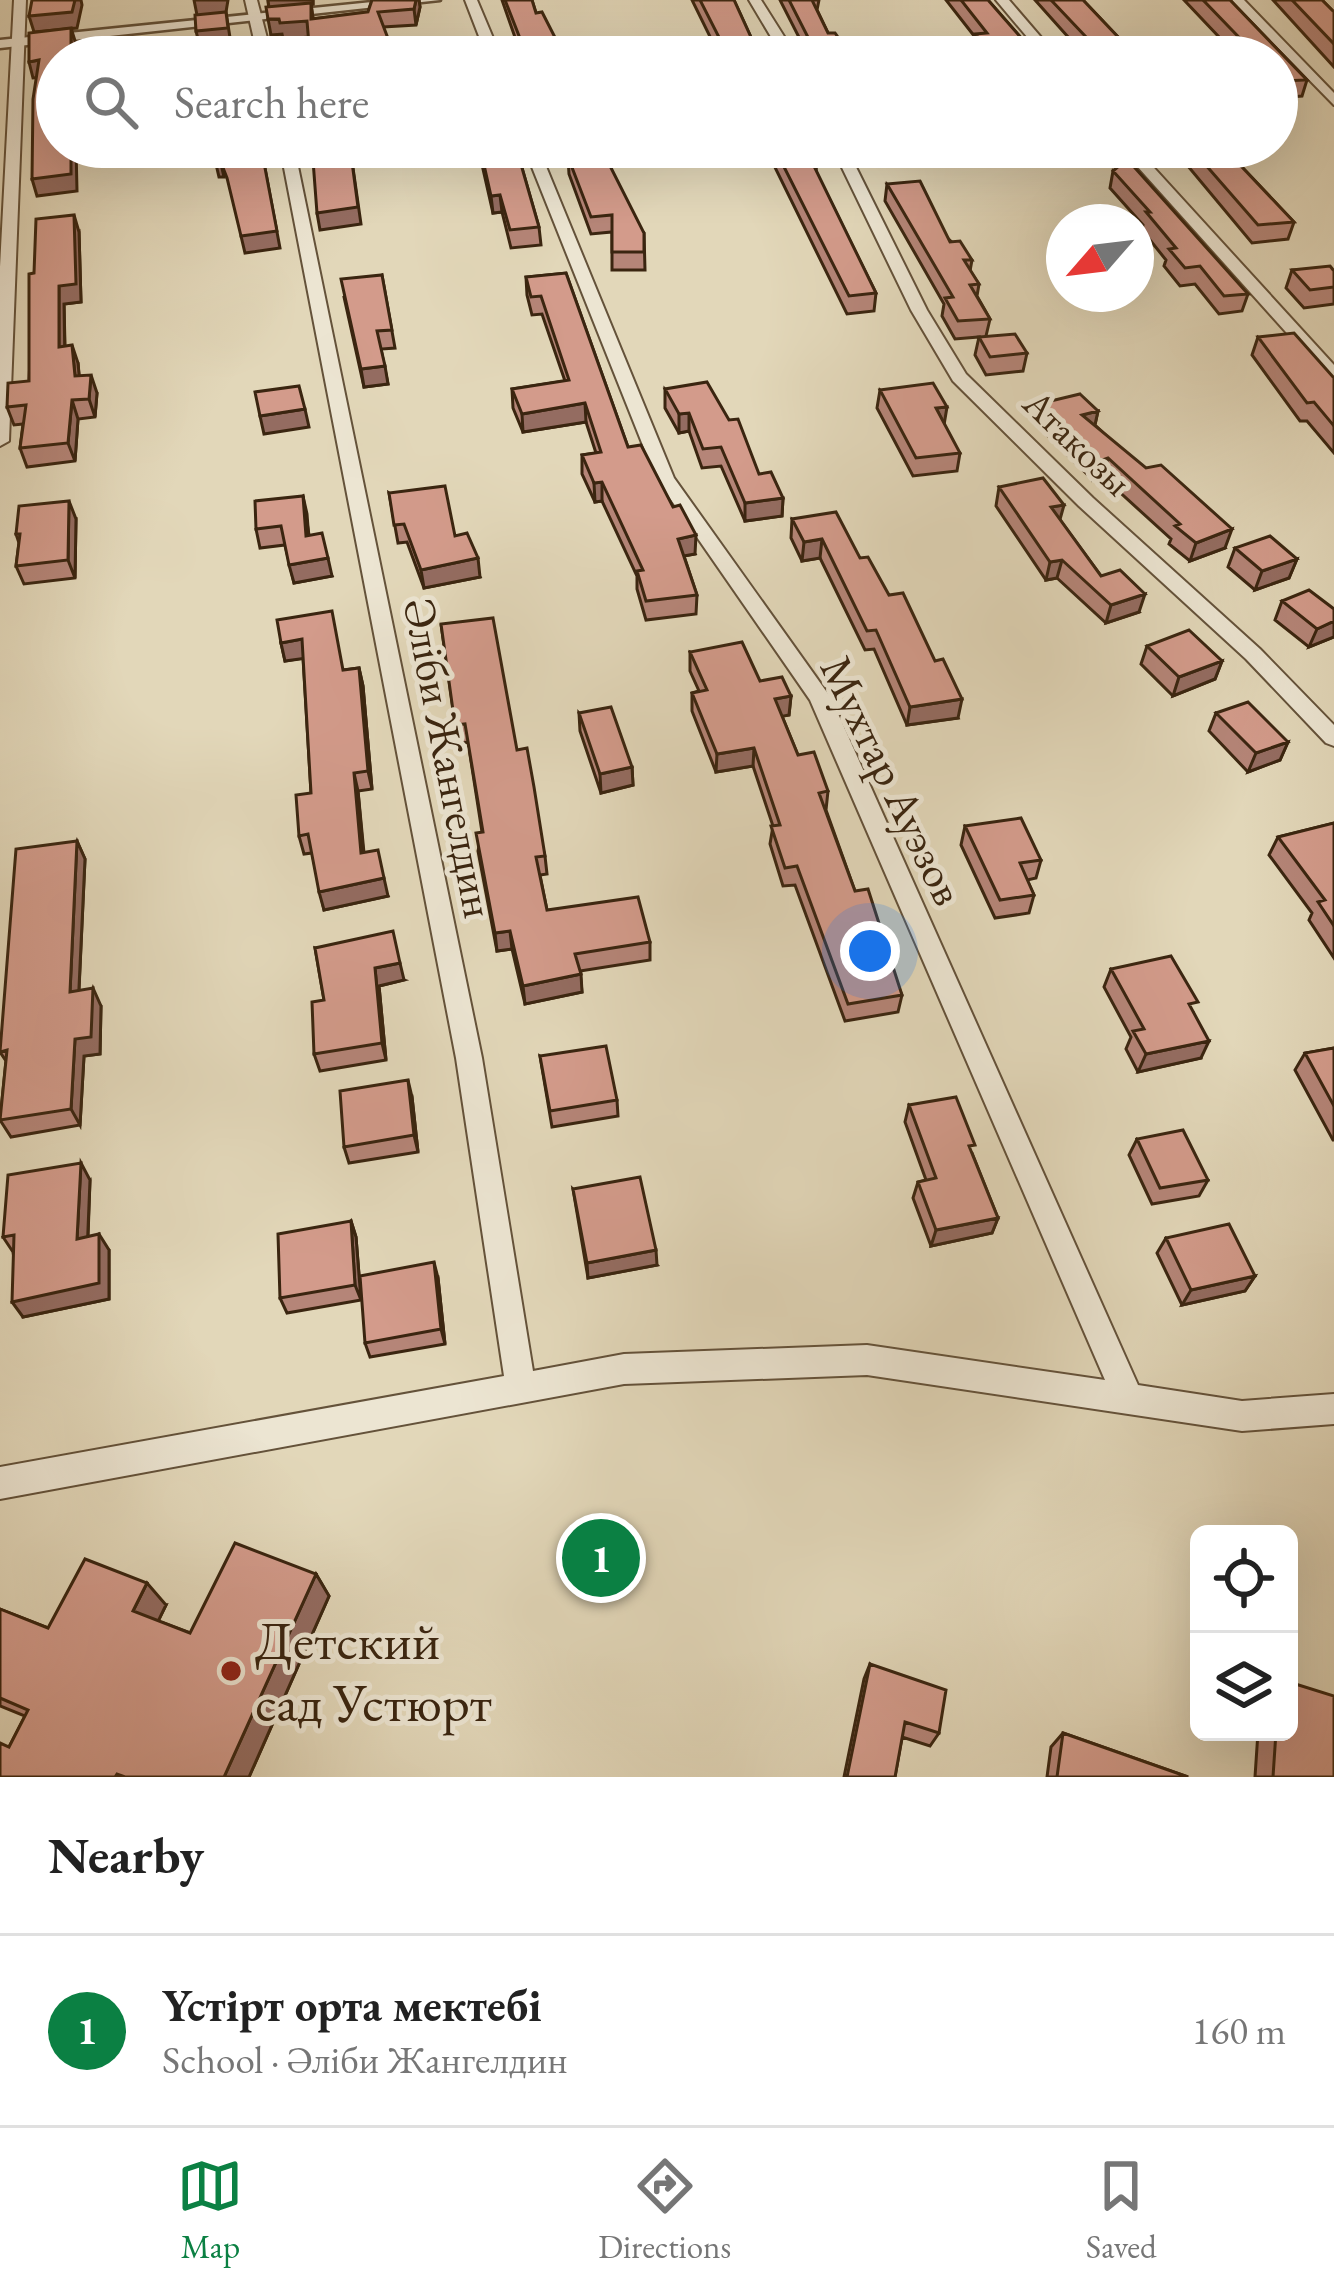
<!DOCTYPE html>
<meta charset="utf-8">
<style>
:root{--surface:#fff;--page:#f6f6f6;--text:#222;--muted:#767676;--line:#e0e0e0;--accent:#0b8043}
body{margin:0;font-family:"EB Garamond",serif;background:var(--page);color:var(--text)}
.controls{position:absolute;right:36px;bottom:36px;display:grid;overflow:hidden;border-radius:18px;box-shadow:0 12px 48px #0002}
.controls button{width:108px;height:108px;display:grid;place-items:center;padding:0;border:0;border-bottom:3px solid var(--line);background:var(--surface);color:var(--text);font:60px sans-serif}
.compass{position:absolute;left:1046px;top:204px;width:108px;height:108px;border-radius:50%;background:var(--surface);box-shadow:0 12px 48px #0002;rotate:242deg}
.you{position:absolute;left:870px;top:951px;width:42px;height:42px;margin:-30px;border:9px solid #fff;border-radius:50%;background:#1a73e8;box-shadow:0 0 0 18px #1a73e833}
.badge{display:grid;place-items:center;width:78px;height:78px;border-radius:50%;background:var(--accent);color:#fff;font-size:39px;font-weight:700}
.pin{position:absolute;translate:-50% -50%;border:6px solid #fff;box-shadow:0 3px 12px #0006}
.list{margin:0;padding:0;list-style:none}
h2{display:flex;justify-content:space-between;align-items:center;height:156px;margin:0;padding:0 48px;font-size:51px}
h2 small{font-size:39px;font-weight:400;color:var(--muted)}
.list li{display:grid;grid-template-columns:78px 1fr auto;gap:36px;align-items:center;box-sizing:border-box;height:192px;padding:0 48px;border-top:3px solid var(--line)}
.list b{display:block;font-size:45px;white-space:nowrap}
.list p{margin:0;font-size:39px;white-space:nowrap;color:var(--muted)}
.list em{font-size:39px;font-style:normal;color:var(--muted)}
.icon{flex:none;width:66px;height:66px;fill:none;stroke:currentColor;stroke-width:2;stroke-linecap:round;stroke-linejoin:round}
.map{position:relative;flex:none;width:1334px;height:1777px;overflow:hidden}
.search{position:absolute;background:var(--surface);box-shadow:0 12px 48px #0002;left:36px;right:36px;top:36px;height:132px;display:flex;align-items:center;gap:30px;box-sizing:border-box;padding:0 42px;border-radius:66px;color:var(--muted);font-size:45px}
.sheet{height:348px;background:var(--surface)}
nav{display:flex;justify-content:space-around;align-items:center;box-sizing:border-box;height:168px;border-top:3px solid var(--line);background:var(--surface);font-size:33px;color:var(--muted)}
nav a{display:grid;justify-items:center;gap:6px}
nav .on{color:var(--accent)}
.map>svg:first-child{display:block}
</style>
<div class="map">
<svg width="1334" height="1777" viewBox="0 0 1334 1777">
<rect width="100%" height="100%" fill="#e2d7b9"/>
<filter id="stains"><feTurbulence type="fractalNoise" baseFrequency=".00167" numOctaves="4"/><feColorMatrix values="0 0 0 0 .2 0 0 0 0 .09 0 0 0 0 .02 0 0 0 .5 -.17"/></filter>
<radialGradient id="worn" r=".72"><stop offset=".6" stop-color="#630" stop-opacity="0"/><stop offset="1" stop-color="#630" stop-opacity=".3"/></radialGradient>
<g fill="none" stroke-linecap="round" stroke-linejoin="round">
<g stroke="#64523a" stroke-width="4">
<path id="minor" d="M14,0h12l-17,441 -9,5v-179z
M245,0h12l15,57h-14z
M465,0h12l24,57h-14z
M749,0h12l36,57h-14z
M996,0h13l49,57h-14z
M1231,0h13l90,93v12z
M280,147h14l188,911 51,313 91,-17 243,-9 238,35 -295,-680 -154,-222 -132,-331h14l136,331 157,220 307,687 104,16 92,-7v30l-92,7 -375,-56 -243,9 -624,115v-32l504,-91 -48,-318z
M832,147h14l81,163 39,64 127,124 167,151 74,76v21l-8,-3 -80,-84 -167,-153 -126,-125 -42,-71z
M1120,147h15l199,218v15l-6,-1z"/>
</g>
<g stroke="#64523a" stroke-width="5">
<path id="tertiary" d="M392,0h48l-440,48v-8z"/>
</g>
<use href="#minor" fill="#ece5d2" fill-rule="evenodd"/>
<use href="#tertiary" fill="#ece5d2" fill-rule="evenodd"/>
</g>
<path fill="#b58578" stroke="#3a2510" stroke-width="3" d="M268,0h45v4h-2l2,15 55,-7 4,-12h47l1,7 -4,18 -33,2 -73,29 -1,-19 -26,2 -1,-5 -11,1z
M502,0h30l4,13 29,44h-47l-1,-14z
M692,0h42l26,57h-40z
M780,0h39l-2,10 11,23 24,24h-43z
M946,0h42l49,56 -58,1 -6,-7 2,-13z
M1035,0h48l54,57h-51z
M1184,0h46l77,80 -5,16 -25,2v-41h-39z
M1273,0h49l12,12v55z
M478,147h38l23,80 2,18 -30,3 -9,-36 -9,1z
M765,147h44l8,13 -1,12 60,121 -2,18 -27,3z
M860,147h42l-2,10 -32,3z
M1067,147h50l-3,16 -31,3z
M1172,147h51l71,75 -6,17 -36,4z
M568,157l76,76 1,37h-33v-38l-21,2 -22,-60z
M1113,171l135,123 -6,17 -23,3 -24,-30 -15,2 -16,-20 2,-6 -24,-30 1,-5 -33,-37z
M887,184l85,76 -2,11 9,13 -2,12 13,23 -4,17 41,17 -4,18 -37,4 -11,-20 4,-18 -24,2 -13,-23 2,-12 -59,-103z
M79,232l2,70 -17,2 1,42 13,17 1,13 18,17 -2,24 -17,2 -3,42 -48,6 -7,-19 3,-24 -9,1 -7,-18 22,-26 5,-108z
M1292,270l42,1v33l-30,4 -18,-20z
M566,273l62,174 67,107 -11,2 13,39 -1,19 -50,6 -9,-31v-13l-35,-75 -7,1 -13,-28v-19l14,-2 -10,-31 -63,10 -10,-24 -1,-19 53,-8 -23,-67 -10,1 -5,-20 -1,-18z
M382,275l13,73 -14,1 7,35 -24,3 -20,-90z
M1258,337l76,41v75l-27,-32h-7l-48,-66z
M665,389l94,85 24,24 -1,18 -37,5 -24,-55 -19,2 -13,-37 -10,2 -14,-25z
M880,390l80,63 -3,18 -44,5 -36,-68z
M1038,404l60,7 -3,14 130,123 -35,13 -21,-17 2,-5 -68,-62 -10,3 -59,-58z
M999,487l61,33 41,56 38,36 -33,11 -49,-45 -11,2 -50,-74z
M389,493l66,43 25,41 -56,11 -17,-46 -9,1z
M303,496l6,39 23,41 -38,7 -9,-38 -25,3 -4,-19z
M76,519l-1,59 -51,6 -8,-18 3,-23 -3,-9z
M792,519l68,39 98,160 -51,7 -33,-76 -9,1 -45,-92 -18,3 -11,-23z
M1235,548l62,11 -8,19 -34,12 -27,-23z
M1282,601l52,8v28l-25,10 -34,-27z
M441,624l76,126 28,106 2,18 -7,1 7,35 103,32v18l-70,11 2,21 -57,12 -13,-55 -15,2 -19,-100 4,-19 -14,-90 -10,2z
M281,643l63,27 15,-2 4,18 9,103 -14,2 6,62 24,43 -64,14 -12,-57 -8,1 -5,-18 12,-43 -8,-135 -18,3z
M1147,646l75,15 -7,18 -42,17 -32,-32z
M690,652l70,29 31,15 -2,19 -7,1 16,39 30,36 -2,19 29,81 47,104 -4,17 -53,9 -50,-136 -12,1 -13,-42 3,-18 -20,-60 -37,6 -24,-61v-18l7,-2 -9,-20z
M579,713l53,54 1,18 -32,8 -21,-62z
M1216,713l72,29 -8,18 -32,12 -39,-41z
M1334,823v135l-25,-38 3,-7 -43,-58 9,-18z
M965,826l76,34 -5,18 -9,2 7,15 -5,18 -34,5 -34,-73z
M77,841l8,18 -6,131 22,16 -1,48 -16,2 -4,69 -69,12 -11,-17 6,-59 -6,-9z
M315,948l89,32 -25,6 7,74 -66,11 -6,-17 10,-54z
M1111,969l82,43 8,46 -63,14 -12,-23 5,-12 -27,-50z
M1334,1048v92h-1l-38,-70 10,-17z
M540,1056l77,44 1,16 -66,11z
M412,1097l6,55 -69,11 -5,-16z
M909,1105l63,48 26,65 -6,15 -61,13 -18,-48 5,-16 8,-2 -21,-58z
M1137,1139l71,41 -9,16 -47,8 -23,-49z
M90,1180l-2,57 21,13v49l-86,18 -10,-65 -10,-15z
M573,1189l84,76 -69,13z
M351,1221l5,16 5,63 -74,13 -7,-15z
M1166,1238l89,38 -10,15 -63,14 -25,-52z
M438,1278l7,66 -75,13 -5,-14z
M316,1574l13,22 -80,181h-249l9,-30 16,-31 -25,-10v-97l48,19 118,-23 -8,16 32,12z
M870,1664l69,69 -9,13 -28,-9 -7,40h-51l20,-98z
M1258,1732h31l45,45h-79z
M1063,1733l125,44h-141l4,-30z"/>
<path fill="#946c61" stroke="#3a2510" stroke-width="3" d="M75,0h6l1,5 -5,23 -43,4 -5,-16z
M194,0h34l-2,12 5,32 -31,3 -4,-16 1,-16z
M268,0h45v4h-2l2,14 -2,1 -42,-11z
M416,0h3l1,7 -4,18 -2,-16z
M268,19l39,2 3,16 -27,2 -1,-5 -11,1z
M71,28l5,16v13h-5z
M39,60l5,17 -11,1 -4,-16z
M71,147h5l1,44 -40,5 -5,-17z
M261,147l19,101 -35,5 -4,-17z
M350,147l11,77 -41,6 -3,-17z
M1107,147h10l-3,16 -31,3 4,-17z
M215,160h5l4,17h-5z
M500,195l2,17 -9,1 -2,-17z
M74,215l5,17 2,70 -17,2 1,61 -6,-18v-61z
M72,345l6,18 3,32 -6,-19z
M385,366l3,18 -24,3 -3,-18z
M91,375l6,18 -2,24 -6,-18z
M72,400l6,19 -3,42 -7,-18z
M585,403l1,19 -63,10 -1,-18z
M947,407l-3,18 -8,-17z
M305,409l4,18 -45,7 -4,-18z
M1098,411l-4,18 -12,-14z
M689,413v18l-10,2v-19z
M1108,458l-5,19 -10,3 4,-18z
M602,482v19l-7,1 -1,-19z
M303,496l4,18 3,40 -4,-18z
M783,498l-1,18 -37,5v-18z
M69,501l7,18 -1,59 -7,-18z
M1064,505l-5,18 -8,-16z
M1232,529l-7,19 -35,13 6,-18z
M696,535l-1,19 -17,3v-18z
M822,539l-2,19 -18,3 2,-19z
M328,558l4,18 -38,7 -5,-18z
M478,558l2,19 -56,11 -3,-18z
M1297,559l-8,19 -34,12 7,-19z
M1062,560l-5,18 -11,2 4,-18z
M1145,594l-6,18 -33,11 5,-18z
M1334,621v16l-25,10 8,-18z
M302,639l5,19 -22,3 -4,-18z
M1222,661l-7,18 -42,17 6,-19z
M359,668l4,18 9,103 -4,-18z
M791,696l-2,19 -15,3 1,-19z
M962,699l-4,19 -51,7 3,-18z
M1288,742l-8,18 -32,12 8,-19z
M754,748l-1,18 -37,6 1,-18z
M632,767l1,18 -32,8 -1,-19z
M354,773l4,18 7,81 -4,-19z
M77,841l8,18 -7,150 -8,-17z
M384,878l4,18 -64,14 -5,-18z
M510,931l2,18 -15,2 -2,-18z
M400,963l4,17 -25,6 7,74 -4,-17 -7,-75z
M581,974l1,18 -57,12 -2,-18z
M93,988l8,18 -1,48 -16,2 -4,69 -9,-16 4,-70z
M1209,1041l-8,17 -63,14 8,-18z
M408,1080l4,17 6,55 -4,-17z
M81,1163l9,17 -3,74 -10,-15z
M998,1218l-6,15 -61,13 5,-16z
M351,1221l5,16 5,63 -6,-15z
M99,1234l10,16v49l-86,18 -11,-15z
M656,1250l1,15 -69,13 -1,-15z
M434,1262l4,16 7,66 -4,-15z
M1255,1276l-10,15 -63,14 9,-15z
M316,1574l13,22 -80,181h-25z
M147,1583l19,22 -13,27 -20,-21z"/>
<path fill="#d39b8b" stroke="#3a2510" stroke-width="3" d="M32,0h43l-3,12 -43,4z
M372,0h44l-2,9 -36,3 17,45h-20l-1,-3 -20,3h-49l5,-1 -3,-35 -27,2 -1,-4h-11l-2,-12 45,-4v16l57,-7z
M505,0h27l4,13 6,-1 23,45h-40l-8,-15 4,-1z
M700,0h34l26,57h-31z
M789,0h23l16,33h7l17,24h-34z
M961,0h27l49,56 -40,1 -22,-23 12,-1z
M1051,0h32l54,57h-32z
M1203,0h27l77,80 -26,1 -4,-4v-20h-19z
M1292,0h30l12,12v32z
M226,12l2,16 -32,3 -1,-16z
M71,28v29h-14v90h14v27l-39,5 1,-80 6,-39 -10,2v-29z
M214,147h47l16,84 -36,5 -14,-58 -7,-18h-5z
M312,147h38l8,60 -41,6z
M480,147h36l23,80 -29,3 -10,-35 -9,1z
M774,147h35l8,13h-6l65,133 -27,3z
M1190,147h33l71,75 -36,3z
M604,154l40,79v19h-32v-37l-21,2 -23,-60z
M1127,159l121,135 -24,2 -24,-30 -15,2 -16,-19 7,-1 -30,-36h4l-37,-41z
M920,181l30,61 10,-1 12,19h-8l15,24 -9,1 20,34 -32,2 -13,-23 8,-1 -66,-113z
M74,215l2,69 -17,2v61l13,-2 3,31 16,-1 -2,24 -17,1 -4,43 -48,5 6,-43 -19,2 1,-24 21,-2v-107l5,-1 2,-54z
M1330,266l4,5v16l-24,3 -18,-20z
M566,273l62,174 13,-2 32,62 7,-2 16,30 -18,4 19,56 -51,6 -9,-30 6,-1 -41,-88 -8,1 -12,-28 19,-3 -16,-49 -63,11 -10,-25 57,-9 -28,-84 -10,1 -5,-20z
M382,275l10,55 -15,1 8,35 -24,3 -20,-90z
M1294,333l40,45v48l-20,-24 -7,1 -49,-66z
M1015,334l12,19 -37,4 -11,-20z
M707,382l22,38 9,-1 21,55 12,-2 12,26 -38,5 -24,-56 -18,2 -14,-36 -10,1 -14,-25z
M933,383l14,24 -11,1 24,45 -44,5 -36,-68z
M299,386l6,23 -45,7 -5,-24z
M1080,394l18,17 -16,4 64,53 15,-3 71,64 -36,14 -21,-17 5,-2 -72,-66 -11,4 -59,-58z
M1043,478l21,27 -13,2 50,69 19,-6 25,24 -34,11 -49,-45 -12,2 -51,-75z
M445,486l10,50 12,-3 11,25 -57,12 -17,-46 -10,1 -5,-32z
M303,496l3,40 16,-3 6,25 -39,7 -8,-39 -25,3 -1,-28z
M69,501l-1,59 -52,6 4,-32h-4l3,-28z
M836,512l24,46 8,-1 21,38 14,-2 32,68 8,-2 19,40 -52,8 -34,-77 -9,1 -45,-92 -18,3 -12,-23z
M1270,536l27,23 -35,12 -27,-23z
M1309,590l25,19v12l-17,8 -35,-28z
M332,611l11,59 16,-2 9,103 -14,2 7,80 17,-3 6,28 -65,14 -11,-58 -9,2 -3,-41 15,-2 -9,-154 -21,4 -4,-23z
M493,618l24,132 10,-2 7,39 11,69 -9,1 11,53 91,-13 12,45 -75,12 6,20 -58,12 -13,-55 -15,2 -19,-100 7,-1 -18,-108 -10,1 -14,-101z
M1189,630l33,31 -43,16 -32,-31z
M742,642l18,39 22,-4 9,19 -16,3 23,56 16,-3 14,39 -9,2 36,98 13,-2 34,106 -54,9 -51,-138 -12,2 -14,-42 9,-1 -26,-77 -37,6 -25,-61 15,-3 -17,-38z
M1248,702l40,40 -32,11 -40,-40z
M611,707l21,60 -32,7 -21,-61z
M1021,818l20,42 -21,3 14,32 -34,5 -35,-74z
M1334,823v103l-16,-24 7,-2 -47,-63z
M77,841l-7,151 23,-4 -2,49 -16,2 -4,70 -71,11 7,-70 -7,2 16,-203z
M393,931l7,32 -25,5 7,75 -68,11 -2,-52 12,-2 -9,-52z
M1171,956l27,46 -9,2 20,37 -63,13 -13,-23 11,-2 -33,-60z
M606,1046l11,54 -67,11 -10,-55z
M1334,1048v58l-29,-53z
M408,1080l6,55 -70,12 -4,-56z
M956,1097l19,48 -6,1 29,72 -62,12 -18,-48 18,-4 -27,-73z
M1183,1130l25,50 -48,8 -23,-49z
M81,1163l-4,76 22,-5v49l-87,19 2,-67 -11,2 5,-62z
M640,1177l16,73 -69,13 -14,-74z
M351,1221l4,64 -75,13 -2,-64z
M1229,1224l26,52 -64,14 -25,-52z
M434,1262l7,67 -76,14 -5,-67z
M235,1543l81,31 -92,203h-99l-8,-3 -2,3h-115v-34l9,4 19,-37 -28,-12v-89l48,19 37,-69 62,24 -14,28 57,22z
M870,1664l76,26 -7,43 -34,-11 -10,55h-48z
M1289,1682l45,14v81h-61l3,-45h13z
M1063,1733l125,44h-131z"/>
<circle fill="#8f2418" stroke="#ece5d2" stroke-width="4.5" cx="231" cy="1671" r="12"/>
<g text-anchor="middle" stroke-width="10" stroke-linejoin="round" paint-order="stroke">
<g font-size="39" fill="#3a2510" stroke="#ece5d2">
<text transform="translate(1078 442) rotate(44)" y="14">Атакозы</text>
</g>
<g font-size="45" fill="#3a2510" stroke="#ece5d2">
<text transform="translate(450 758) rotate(79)" y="16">Әліби Жангелдин</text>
<text transform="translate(893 780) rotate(64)" y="16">Мухтар Ауэзов</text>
</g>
<g font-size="54" fill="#3a2510" stroke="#ece5d2" text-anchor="start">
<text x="255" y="1659">Детский<tspan x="255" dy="62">сад Устюрт</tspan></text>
</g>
</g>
<rect width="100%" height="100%" filter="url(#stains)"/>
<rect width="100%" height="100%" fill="url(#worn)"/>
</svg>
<div class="controls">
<button><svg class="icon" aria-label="locate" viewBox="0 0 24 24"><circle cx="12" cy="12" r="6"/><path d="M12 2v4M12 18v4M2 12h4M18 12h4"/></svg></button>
<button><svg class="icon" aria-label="layers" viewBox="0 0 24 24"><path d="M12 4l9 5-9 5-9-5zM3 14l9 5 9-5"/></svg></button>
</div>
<svg class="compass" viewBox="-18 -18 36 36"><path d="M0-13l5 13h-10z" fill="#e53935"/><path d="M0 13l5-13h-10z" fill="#767676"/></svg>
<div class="you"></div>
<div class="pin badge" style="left:601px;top:1558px">1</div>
<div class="search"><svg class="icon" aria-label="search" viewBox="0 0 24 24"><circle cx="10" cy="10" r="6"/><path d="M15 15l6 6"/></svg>Search here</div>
</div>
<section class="sheet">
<h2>Nearby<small></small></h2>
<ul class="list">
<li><span class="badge">1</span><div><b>Үстірт орта мектебі</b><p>School · Әліби Жангелдин</p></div><em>160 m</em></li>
</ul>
</section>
<nav>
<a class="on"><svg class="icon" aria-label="map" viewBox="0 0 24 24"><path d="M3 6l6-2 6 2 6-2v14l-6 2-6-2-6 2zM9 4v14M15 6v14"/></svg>Map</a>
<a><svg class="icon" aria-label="directions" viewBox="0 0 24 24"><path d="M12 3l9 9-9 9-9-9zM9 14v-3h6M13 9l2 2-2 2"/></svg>Directions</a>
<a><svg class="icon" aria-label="saved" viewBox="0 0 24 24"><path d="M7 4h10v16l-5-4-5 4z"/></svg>Saved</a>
</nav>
